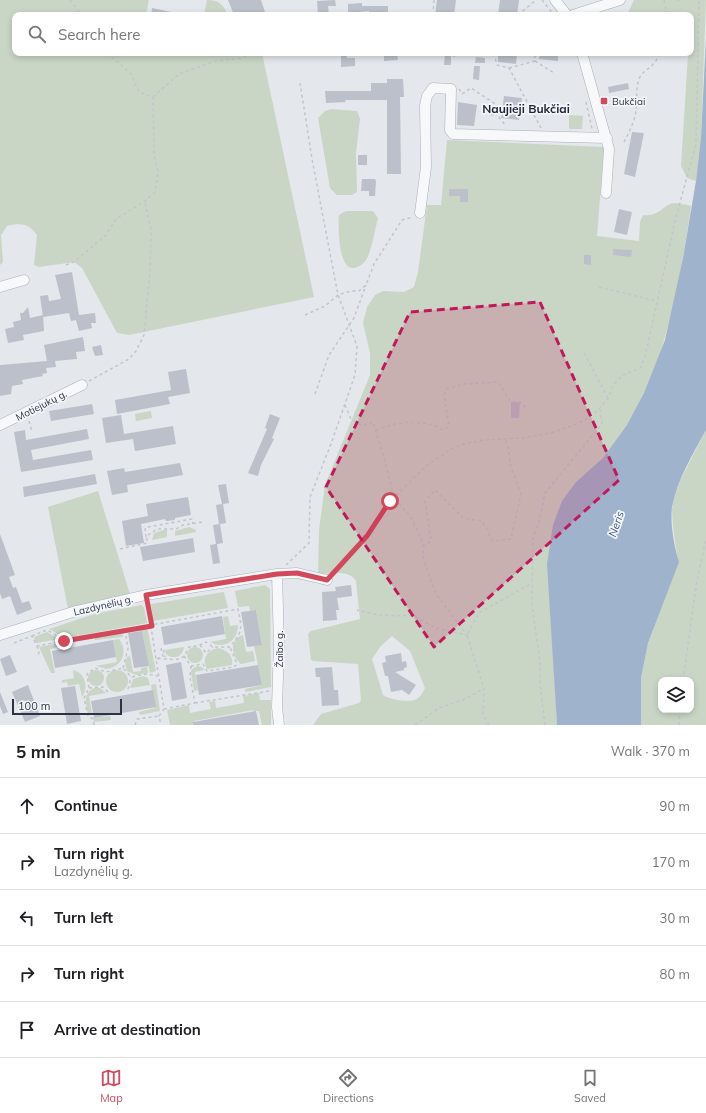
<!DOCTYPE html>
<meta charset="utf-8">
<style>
:root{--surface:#fff;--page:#f2f2f2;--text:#202124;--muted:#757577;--line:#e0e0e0;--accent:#d1495b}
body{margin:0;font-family:Mulish,sans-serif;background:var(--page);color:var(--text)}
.controls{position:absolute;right:12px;bottom:12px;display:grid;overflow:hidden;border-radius:8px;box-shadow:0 2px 6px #0003}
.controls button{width:36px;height:36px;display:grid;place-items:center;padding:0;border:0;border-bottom:1px solid var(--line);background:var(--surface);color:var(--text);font:20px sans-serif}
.scale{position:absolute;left:12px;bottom:10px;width:110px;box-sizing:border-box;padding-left:4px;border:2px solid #2b3445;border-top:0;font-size:11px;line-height:14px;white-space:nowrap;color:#2b3445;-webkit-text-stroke:3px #f4f6f9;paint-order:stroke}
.stop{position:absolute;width:12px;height:12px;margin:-9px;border:3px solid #d1495b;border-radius:50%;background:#fff}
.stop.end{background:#d1495b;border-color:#fff;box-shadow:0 1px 4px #0008}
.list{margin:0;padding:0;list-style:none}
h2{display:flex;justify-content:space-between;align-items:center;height:52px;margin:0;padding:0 16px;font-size:17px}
h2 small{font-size:13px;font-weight:400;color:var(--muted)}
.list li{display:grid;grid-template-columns:26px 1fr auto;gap:12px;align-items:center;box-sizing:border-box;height:56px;padding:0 16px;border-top:1px solid var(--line)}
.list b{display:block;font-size:15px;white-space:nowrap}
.list p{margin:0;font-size:13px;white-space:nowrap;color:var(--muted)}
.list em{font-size:13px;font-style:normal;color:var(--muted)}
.icon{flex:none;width:22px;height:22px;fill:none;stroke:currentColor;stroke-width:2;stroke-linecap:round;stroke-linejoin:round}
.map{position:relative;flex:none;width:706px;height:725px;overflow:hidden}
.search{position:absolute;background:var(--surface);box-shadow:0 2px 6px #0003;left:12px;right:12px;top:12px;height:44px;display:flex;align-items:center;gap:10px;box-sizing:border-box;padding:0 14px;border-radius:8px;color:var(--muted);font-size:15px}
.sheet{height:332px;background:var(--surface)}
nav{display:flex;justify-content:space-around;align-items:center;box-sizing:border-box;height:56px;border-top:1px solid var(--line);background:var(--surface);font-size:11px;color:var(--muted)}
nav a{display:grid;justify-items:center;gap:2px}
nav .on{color:var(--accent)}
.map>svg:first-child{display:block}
</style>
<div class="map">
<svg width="706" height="725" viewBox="0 0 706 725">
<rect width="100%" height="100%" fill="#e4e7ec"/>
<path fill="#c9d6c5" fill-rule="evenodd" d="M0,0h149l-3,15h-131v38h247l52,244 -185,38 -12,-2 -35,-65 -8,-6 -35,5 -5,-2 3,-30c-9,-12 -16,-12 -30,-9l-6,9 2,27 -3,3z
M207,0c12,0 16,4 21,15h-24z
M634,0h72l-5,137 -5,44 -9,-3 -6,-12 7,-111 -2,-2h5v-38h-64z
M331,109l26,2 3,8 -4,34 1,39 -5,3h-15l-7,-7 -12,-70 7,-7z
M569,115l14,1 -1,13h-13z
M447,140l157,7 -7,89 42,5 1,-19 3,-7c18,2 21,-12 32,-12 5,0 11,2 16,3 -12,83 -29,187 -88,252 -8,9 -18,16 -27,24l-22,188 3,55h-244l8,-11 38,-11 2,-3 -3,-36 -45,-3 -2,-1 -3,-26 3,-3 49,-12 -4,-38c-7,-12 -26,-7 -38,-7l1,-44 6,-45 45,-110v-22l-7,-30 4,-16 8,-12 8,-4 21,1 10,-5 4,-15 9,-67h14zM392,636l18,15 15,37c-2,4 -4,8 -8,11 -7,4 -27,1 -34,-4l-11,-36 8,-12z
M346,211h27l5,7c-3,11 -6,32 -12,42 -3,4 -8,8 -13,8 -15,0 -15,-42 -14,-53z
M151,411l1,7 -16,3 -1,-7z
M706,430v295h-65v-47l7,-35 30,-81 -5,-35 -1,-18 2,-12 7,-18zM661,680h30v30h-30z
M98,491l32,103 -62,15 -20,-102z
M189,527l7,3v2l-21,4v-5z
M167,529v8l-15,3 2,-7z
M265,585l5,4 1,98 -26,5v-3l17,-4 -8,-39 8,-2 -6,-34 -6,1 -1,-5 -11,1 -3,-16z
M224,592l4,16 -75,13 -2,-17z
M141,605l3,2 3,16 -82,15 -16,-9 45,-15z
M228,616l2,10 8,-1c0,16 -14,25 -28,17l16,-3 -3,-22z
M147,627l9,44 -6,2 -8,-42 -5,-1z
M47,632l13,7 -24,4 -2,-6z
M122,632l1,5 -28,3v-4z
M243,635l3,17 7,-1 2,10 -14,3c-10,-8 -12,-25 2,-29z
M119,639c10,13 3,28 -13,30l-10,-3 21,-4 -4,-22z
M66,642l1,3 -17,4 5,24h-4l-12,-26z
M187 655a8 8 0 1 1 16 0a8 8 0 1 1-16 0Z
M184,647c-1,9 -10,14 -18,7l-1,-4z
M218,648c9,2 16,8 14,17l-25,4c-6,-10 1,-19 11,-21z
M130,656l3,16 8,-1v-3l6,-1 1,6 -12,2 -9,-4 -2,-7 2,-7z
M197,666l5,1 2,3 -9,2 3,18 -4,1 -3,-19 1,-3z
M106 681a11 11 0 1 1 22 0a11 11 0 1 1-22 0Z
M73,670c12,3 16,17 9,27l-3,-13 -11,2 -1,-4 -5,1v-3l12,-2z
M88 678a8 8 0 1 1 16 0a8 8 0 1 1-16 0Z
M143,676l5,2 2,7 -20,3 3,-9z
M156,684l4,27 -20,4 -1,-3 16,-4 -4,-23z
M94,688h6l6,5 -17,3 3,18 -4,1c-2,-10 -6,-21 6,-27z
M264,692l-5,2 1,6h11v25h-9l-3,-14h-5l-1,-1 -59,11v4h-24l-3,-15 22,-5 1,8 21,-4 -2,-7 6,-1 1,7 28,-5 -1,-7z
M110,716l1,4 -17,2 -1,-4z"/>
<path fill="#9fb4cc" d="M706,38v392c-13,24 -29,50 -34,77 -2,17 2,39 7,55l-31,81 -7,35v47h-84l-10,-161 6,-39 9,-24 14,-19 27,-24 24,-33 17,-32 21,-53 18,-82 13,-77 5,-44z"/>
<path fill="#bbc0ca" d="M228,0h33l4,12 -8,3h-23z
M335,0l1,6h-8l1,9h-11l-1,-14z
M437,0h19l-2,15h-19z
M500,0h19l-2,15h-19z
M362,3v3h26v9h-19v-4l-21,2v-9z
M152,8l19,4v3h-20z
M341,53h5l1,5h8v8l-14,1z
M384,53h13l1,7 -14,1z
M445,53h6v12h-7z
M498,53h19l-1,11 -18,-2z
M540,53h18v8l-19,-2z
M476,57l9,1v5h-10z
M474,66h6l-1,14 -6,-1z
M387,79h16l1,18h-4l1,77h-14v-74h-42l1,2 -20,1 -1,-12h46v-8h16z
M628,83l1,6 -20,4 -1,-6z
M504,96l18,2 -3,22 -18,-2z
M458,102l19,3 -3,21 -17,-1z
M632,132l12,1 -9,44 -11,-3z
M358,155h9v10h-9z
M362,179h13l1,2 -1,15h-6v-5h-8z
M449,189h19v13h-8v-6h-11z
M619,209l13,3 -5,23 -13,-3z
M613,249l19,1 -1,7 -18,-2z
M584,255h7v10l-7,-1z
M72,272l7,43 16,-2 1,10h-5l1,5 -13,3 -3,-11 -5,1 -2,-8 -26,4 -3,-21 8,-1 1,6 12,-2 -6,-24z
M28,307l2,11 13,-3 1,16 -21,4 1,5 -16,3 -3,-14 9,-2 -1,-5 8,-2 -1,-7h3z
M83,337l2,14 -9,1 1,7 -22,2 1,6 -10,1 1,5 -5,1 1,2 -21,4 1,4 -11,2 -1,8 -11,2v-31l47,-4 -3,-16z
M101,345l2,10 -8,1 -3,-9z
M186,369l4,24 -22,4 2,7 -53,10 -2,-14 56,-10 -3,-18z
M511,402h9l-1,16h-8z
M92,404l2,10 -43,7 -2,-10z
M270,414l10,4 -8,20 2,1 -13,26 -3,11 -10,-3 19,-44 -2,-1z
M121,415l3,19 49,-8 3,18 -41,7 -2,-12 -27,4 -4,-25z
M87,429l2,10 -58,11 2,10 58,-10 2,10 -72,12 -7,-40 11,-2 1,10z
M180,463l3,12 -56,10 1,7 -16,3 -5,-24 17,-3 1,4z
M95,474l2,10 -73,13 -1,-10z
M226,484l3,19 -6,1 3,19 -6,1 3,19 -6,1 3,19 -7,1 -3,-19 6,-1 -3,-19 6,-1 -3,-19 6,-1 -4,-19z
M188,497l3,18 -16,3v2l-9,1 -1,-2 -24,5 3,19 -18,3 -4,-25 26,-5 -2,-12z
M0,534l15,41 -6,2 4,11 3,-1 6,16 7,-2 3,8 -15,6 -7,-19 -8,3 -2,-6z
M193,538l2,14 -52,9 -3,-14z
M351,585l1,11 -15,2 2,12h-3l1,10 -14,1 -1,-29 14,-1 -1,-4z
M256,610l6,35 -15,2 -6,-35z
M222,616l3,18 -61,11 -3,-18z
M142,631l7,35 -15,2 -6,-35z
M113,640l3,17 -61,11 -3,-17z
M401,653l1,9 4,-1 1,6 -3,1v2l-9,2 21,13 -7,10 -7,-5 -11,2 -3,-16h-3l-3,-13 4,-1 -1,-6z
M10,655l7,17 -11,4 -6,-17z
M181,662l6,36 -15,3 -6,-36z
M258,665l4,20 -63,10 -3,-20z
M332,667l2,23h4l1,15 -17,1 -2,-29h-4l-1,-9z
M28,685l12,31 -15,6 -13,-30z
M75,686l6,35 -14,3 -6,-36z
M153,690l3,17 -62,11 -3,-17z
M0,692l8,20 -5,2 -3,-8z
M256,711l3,14h-66v-3z"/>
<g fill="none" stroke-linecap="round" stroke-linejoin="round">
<g stroke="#a9aeb7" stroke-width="11">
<path id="minor" d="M555,0l12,15
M573,15l47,-15
M582,53l27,96 -3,44
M420,213l6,-46 -1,-61 2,-10 6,-8 18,1 -1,41 3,4 154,4
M0,287l24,-7
M0,425l82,-40
M277,574l2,71 -2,62 2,18
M0,635l76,-24 70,-16 131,-21 20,-1 30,7"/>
</g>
<path stroke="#c2c5cb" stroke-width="1.5" stroke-dasharray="3 3" stroke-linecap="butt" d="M70,0l11,15
M542,0l12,15
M664,0l3,15
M677,0h7
M433,15l1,-15
M518,15l18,-15
M494,53l3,12 12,3 32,60
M454,57l1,-4
M535,61l19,12
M509,68l26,-7v-8
M459,89l3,5 9,-6 26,17 1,11 8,10
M153,97l26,-23 36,-13 28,-3 7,-5
M586,102l6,27
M491,115l7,-1
M624,142c4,-8 9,-17 11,-26 3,-12 0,-26 4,-37 4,-10 15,-10 21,-26
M66,265l8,-3 32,-27 10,-16 29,-18 10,-9 3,-21 -4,-17 -1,-57 -14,-5 -8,-18 -16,-15 -15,-6
M599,287l58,14
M305,315l20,-9 13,-11 13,-4h8l7,-6 8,-21 28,-44 11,-3
M584,353l24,45
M89,381l40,-22 7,-8 8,-16 6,-63 1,-42 -6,-28
M315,394l14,-39 25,-37 12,-33
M345,405l6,14 11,7 11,-4 12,39 9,36 18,22 11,24v16l13,35 31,41 -29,-6 -25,-13 -35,-1 -21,-5
M29,421l3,11
M376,430c19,-8 49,-12 67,0l6,-4 -5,-31 4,-7 17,-4 33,-2 13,20h9l8,8
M146,537l-1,-9 3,-1 44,-8 1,5
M423,547l8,-6 -6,-40 10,-11 28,28 19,3 11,20 18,-2 10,-45 -11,-30 -1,-14 -4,-11
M120,549l27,-6v-7l10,-7h19l7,-4 20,-3
M286,565l23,-22 1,-46 21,-53 24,-69 2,-29 -19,-51 -26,-136 -12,-76
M332,574l35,-38 23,-35 36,-35 25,-17 13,-5 20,-4 37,-2 30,-5 23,-8 13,-6 13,-11 8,-10 6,-14 9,-9 17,-7 5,-11 31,-140 20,-73 3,-144
M147,602l17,107 -5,7 2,9
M32,636l15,-6 16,9 1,2
M14,643l18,-7 5,10 201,-37c4,20 5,22 -8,38h-17l-7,-5 -6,3 -11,2c-2,3 -3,7 -5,9 -6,7 -19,1 -27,3
M200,645l6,8 7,-6
M37,646l2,6 -1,4
M184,656l7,10 12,-2 4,7 27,-4 3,-3 -7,-17
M157,659l6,-3 -2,-7 2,-1 2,9
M123,668l5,-19 -3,-19
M683,680l14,-100 9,-40
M89,688l14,-1 5,5
M128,689l3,-12
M195,703l74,-12
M164,709l31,-6 -5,-26 1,-11
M94,725l-1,-6 -5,-3 -4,-18 5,-10 -2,-14 8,-6 11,4 17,-4 8,9 15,-3 12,2
M135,725l2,-6 22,-3
M415,725l24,-17 26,-9 18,-10
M489,725l-6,-11 1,-25 -17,-54 12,-22 53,-30
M545,725l-5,-42v-21l-8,-57 1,-68 6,-14 6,-30 57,-69 -2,-16
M679,725l1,-15"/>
<use href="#minor" stroke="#f7f8fa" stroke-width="10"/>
</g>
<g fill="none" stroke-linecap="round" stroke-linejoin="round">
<path stroke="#d1495b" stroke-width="5" d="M64,641l88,-15 -6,-31 131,-21 20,-1 30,7 40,-44 23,-35"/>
</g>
<path fill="#c2185b" fill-opacity="0.2" stroke="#c2185b" stroke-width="3" stroke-dasharray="8 5" stroke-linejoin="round" d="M540,302l79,178 -185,167 -108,-160 84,-175z"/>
<rect fill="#d1495b" stroke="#f4f6f9" stroke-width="1.5" x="600" y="97" width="8" height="8" rx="2"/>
<g text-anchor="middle" stroke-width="3.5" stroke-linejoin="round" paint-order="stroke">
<g font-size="10" fill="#2b3445" stroke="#f4f6f9" text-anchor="start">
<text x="612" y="105">Bukčiai</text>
</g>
<g font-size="10" fill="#2b3445" stroke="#f4f6f9">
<text transform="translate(41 405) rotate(-27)" y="4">Motiejukų g.</text>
<text transform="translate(103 605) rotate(-13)" y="4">Lazdynėlių g.</text>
<text transform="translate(279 649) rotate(-90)" y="4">Žaibo g.</text>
</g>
<g font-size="11" font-style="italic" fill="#34527a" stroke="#f4f6f9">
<text transform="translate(616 524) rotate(-71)" y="4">Neris</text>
</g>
<g font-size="12" font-weight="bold" fill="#1d2536" stroke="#f4f6f9">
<text x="526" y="113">Naujieji Bukčiai</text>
</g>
</g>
</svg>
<div class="controls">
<button><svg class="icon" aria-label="layers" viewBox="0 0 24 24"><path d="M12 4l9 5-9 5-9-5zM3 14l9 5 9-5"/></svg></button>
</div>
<div class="scale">100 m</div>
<div class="stop" style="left:390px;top:501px"></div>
<div class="stop end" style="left:64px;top:641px"></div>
<div class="search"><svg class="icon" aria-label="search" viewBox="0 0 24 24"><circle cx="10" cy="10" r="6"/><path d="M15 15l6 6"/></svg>Search here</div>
</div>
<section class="sheet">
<h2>5 min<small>Walk · 370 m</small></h2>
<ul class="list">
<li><svg class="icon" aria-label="ahead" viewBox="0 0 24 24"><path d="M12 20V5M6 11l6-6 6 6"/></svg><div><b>Continue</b></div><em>90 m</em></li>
<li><svg class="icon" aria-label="right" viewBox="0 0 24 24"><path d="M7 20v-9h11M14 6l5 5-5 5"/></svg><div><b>Turn right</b><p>Lazdynėlių g.</p></div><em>170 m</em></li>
<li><svg class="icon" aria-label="left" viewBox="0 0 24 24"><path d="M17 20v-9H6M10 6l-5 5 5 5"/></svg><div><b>Turn left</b></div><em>30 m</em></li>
<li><svg class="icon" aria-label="right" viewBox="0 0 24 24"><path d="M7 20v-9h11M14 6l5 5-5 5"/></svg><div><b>Turn right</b></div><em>80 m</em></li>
<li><svg class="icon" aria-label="arrive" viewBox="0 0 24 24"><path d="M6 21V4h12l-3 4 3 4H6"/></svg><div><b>Arrive at destination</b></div></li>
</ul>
</section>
<nav>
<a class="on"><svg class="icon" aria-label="map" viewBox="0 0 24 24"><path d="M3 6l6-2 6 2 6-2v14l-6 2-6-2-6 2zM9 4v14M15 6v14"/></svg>Map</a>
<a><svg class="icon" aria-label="directions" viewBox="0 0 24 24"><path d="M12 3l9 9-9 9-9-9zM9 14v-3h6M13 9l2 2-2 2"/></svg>Directions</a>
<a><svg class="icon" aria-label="saved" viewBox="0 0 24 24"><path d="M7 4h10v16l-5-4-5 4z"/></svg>Saved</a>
</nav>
